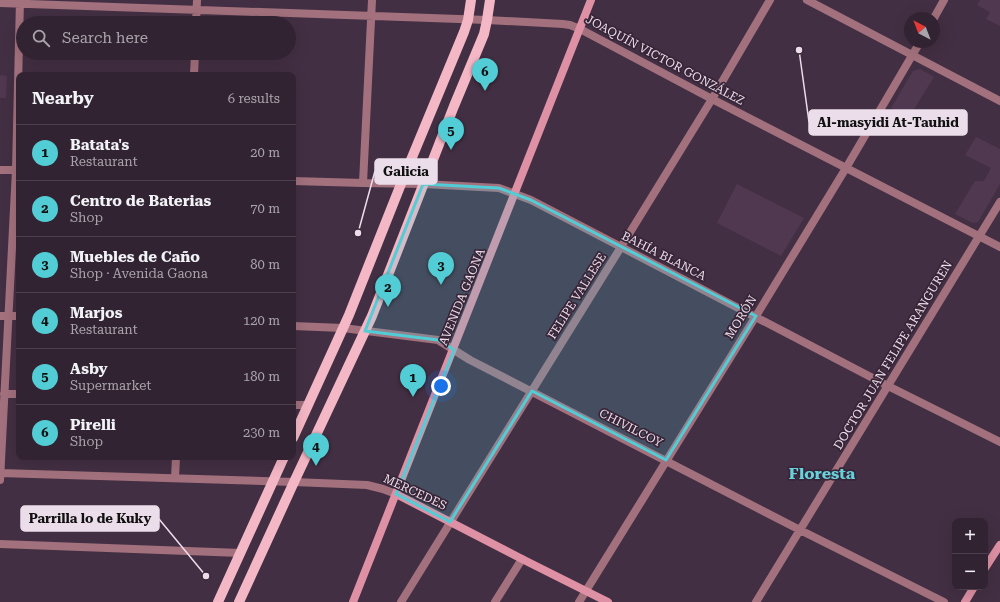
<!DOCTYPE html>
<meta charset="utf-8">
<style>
:root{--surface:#322332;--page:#3a2b3a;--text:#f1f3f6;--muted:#a8a4ac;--line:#4d404d;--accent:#52ccd5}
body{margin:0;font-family:"Roboto Serif",serif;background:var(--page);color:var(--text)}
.controls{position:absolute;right:12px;bottom:12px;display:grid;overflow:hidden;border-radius:8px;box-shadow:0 4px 16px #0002}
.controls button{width:36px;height:36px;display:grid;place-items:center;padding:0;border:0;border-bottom:1px solid var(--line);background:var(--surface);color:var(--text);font:20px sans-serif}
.compass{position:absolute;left:904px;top:12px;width:36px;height:36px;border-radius:50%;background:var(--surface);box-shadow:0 4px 16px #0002;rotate:318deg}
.you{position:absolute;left:441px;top:386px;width:14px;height:14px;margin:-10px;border:3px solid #fff;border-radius:50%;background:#1a73e8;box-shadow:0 0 0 6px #1a73e833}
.badge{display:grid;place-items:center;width:26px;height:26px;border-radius:50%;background:var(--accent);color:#111;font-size:13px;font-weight:700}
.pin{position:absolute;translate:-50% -33px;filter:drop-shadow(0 1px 2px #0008)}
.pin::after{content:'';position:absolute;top:21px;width:14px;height:12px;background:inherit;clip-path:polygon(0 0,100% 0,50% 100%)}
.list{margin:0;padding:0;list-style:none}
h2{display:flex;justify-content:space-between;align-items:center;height:52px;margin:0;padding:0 16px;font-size:17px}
h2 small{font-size:13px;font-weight:400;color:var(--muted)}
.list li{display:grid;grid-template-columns:26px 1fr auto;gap:12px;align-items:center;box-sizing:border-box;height:56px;padding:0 16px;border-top:1px solid var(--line)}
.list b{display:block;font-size:15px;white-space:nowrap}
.list p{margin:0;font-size:13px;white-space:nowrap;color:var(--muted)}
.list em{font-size:13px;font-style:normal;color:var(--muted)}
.icon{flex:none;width:22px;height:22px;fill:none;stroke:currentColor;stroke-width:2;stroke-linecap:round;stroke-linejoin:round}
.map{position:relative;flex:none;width:1000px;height:602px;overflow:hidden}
.search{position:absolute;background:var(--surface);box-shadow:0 4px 16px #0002;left:16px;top:16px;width:280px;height:44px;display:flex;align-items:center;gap:10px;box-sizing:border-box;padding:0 14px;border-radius:22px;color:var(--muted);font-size:15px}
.panel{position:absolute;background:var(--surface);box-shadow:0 4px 16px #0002;left:16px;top:72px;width:280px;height:388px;border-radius:8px}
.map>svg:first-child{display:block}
</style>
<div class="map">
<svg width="1000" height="602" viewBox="0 0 1000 602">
<rect width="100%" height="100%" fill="#432f43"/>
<path fill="#503850" d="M980,0h20v26l-14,-7 4,-7 -13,-7z
M920,69l14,8 -25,40 -18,-9 22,-37z
M0,75l7,1 -1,22h-6z
M976,137l24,12v35l-22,38 -5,1 -18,-9 20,-33h9l7,-13 -26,-13z
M737,184l67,34 -23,38 -64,-33z"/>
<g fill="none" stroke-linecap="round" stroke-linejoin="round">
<path stroke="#a2717d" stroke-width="8" d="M807,0l193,101
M0,3l487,17 76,4 7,1 10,4 132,70 288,148
M934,18l10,-18
M196,23l1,-23
M194,75l1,-22
M0,170h19
M293,181l70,2 60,1 76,4 32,12 357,186 112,56
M363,183l9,-183
M0,316h19
M293,326l50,2 95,12 32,20 330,170 144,72
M4,394h15
M293,405h15
M0,473l294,9 73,3 16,4 13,5
M175,478l1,-21
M0,480l16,-310 4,-170
M0,544l241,9
M401,602l220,-355 91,-148 58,-99
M495,602l27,-43
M579,602l177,-286 90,-148 74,-126
M756,602l244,-400"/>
<path stroke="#de90a4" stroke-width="8" d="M396,494l126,65 86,43
M985,568l15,-23
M353,602l238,-602
M965,602l9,-15"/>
<path stroke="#f4b7c5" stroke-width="10" d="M293,438l56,-123 52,-131 63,-152 4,-12 3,-20
M218,602l66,-145
M239,602l55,-120 78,-166 82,-210 30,-72 3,-14 3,-20"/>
</g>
<path fill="#52ccd5" fill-opacity="0.2" stroke="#52ccd5" stroke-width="3" stroke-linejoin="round" d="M423,184l76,4 32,12 225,116 -90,144 -134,-69 -82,131 -54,-28 58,-144 -16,-10 -73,-9z"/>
<g text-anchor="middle" stroke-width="3.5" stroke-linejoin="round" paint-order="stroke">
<g font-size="12" fill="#ebdeea" stroke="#382538">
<text transform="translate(665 60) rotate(28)" y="4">JOAQUÍN VICTOR GONZÁLEZ</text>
<text transform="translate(664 256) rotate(27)" y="4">BAHÍA BLANCA</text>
<text transform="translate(577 296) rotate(-58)" y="4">FELIPE VALLESE</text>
<text transform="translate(462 297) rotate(-68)" y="4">AVENIDA GAONA</text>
<text transform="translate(741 317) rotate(-58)" y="4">MORÓN</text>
<text transform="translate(893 355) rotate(-59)" y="4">DOCTOR JUAN FELIPE ARANGUREN</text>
<text transform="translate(631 428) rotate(27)" y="4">CHIVILCOY</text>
<text transform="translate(415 492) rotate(25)" y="4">MERCEDES</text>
</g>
<g font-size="16" font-weight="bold" fill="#66d2db" stroke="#382538">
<text x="822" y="479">Floresta</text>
</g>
</g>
<path fill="none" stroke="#ebdeea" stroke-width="1.5" d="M799 50L809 122M358 233L375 171M206 576L159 519"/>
<g fill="#ebdeea" stroke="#382538" stroke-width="1.5">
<circle cx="799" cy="50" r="4"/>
<circle cx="358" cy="233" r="4"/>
<circle cx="206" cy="576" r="4"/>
</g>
<g fill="#ebdeea" stroke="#ebdeea" stroke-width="1.5">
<rect x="809" y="110" width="158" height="25" rx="4"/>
<rect x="375" y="159" width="62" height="25" rx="4"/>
<rect x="21" y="506" width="138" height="25" rx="4"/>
</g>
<g font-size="13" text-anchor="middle" font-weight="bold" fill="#111">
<text x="888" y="127">Al-masyidi At-Tauhid</text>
<text x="406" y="176">Galicia</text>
<text x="90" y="523">Parrilla lo de Kuky</text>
</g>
</svg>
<div class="controls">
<button>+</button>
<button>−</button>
</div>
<svg class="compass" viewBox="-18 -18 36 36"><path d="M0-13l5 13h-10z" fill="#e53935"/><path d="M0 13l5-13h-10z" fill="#a8a4ac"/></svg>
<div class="you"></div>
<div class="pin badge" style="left:413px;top:397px">1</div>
<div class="pin badge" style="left:388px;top:307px">2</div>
<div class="pin badge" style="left:441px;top:285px">3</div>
<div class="pin badge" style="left:316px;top:466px">4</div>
<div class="pin badge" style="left:451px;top:150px">5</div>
<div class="pin badge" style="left:485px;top:91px">6</div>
<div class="search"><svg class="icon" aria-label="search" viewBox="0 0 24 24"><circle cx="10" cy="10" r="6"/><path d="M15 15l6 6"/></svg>Search here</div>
<section class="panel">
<h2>Nearby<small>6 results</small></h2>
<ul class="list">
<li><span class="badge">1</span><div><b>Batata's</b><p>Restaurant</p></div><em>20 m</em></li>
<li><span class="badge">2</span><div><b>Centro de Baterias</b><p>Shop</p></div><em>70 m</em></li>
<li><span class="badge">3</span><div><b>Muebles de Caño</b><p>Shop · Avenida Gaona</p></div><em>80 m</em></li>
<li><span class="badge">4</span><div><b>Marjos</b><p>Restaurant</p></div><em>120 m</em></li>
<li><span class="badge">5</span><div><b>Asby</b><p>Supermarket</p></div><em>180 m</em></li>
<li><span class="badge">6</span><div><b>Pirelli</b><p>Shop</p></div><em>230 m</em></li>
</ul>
</section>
</div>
